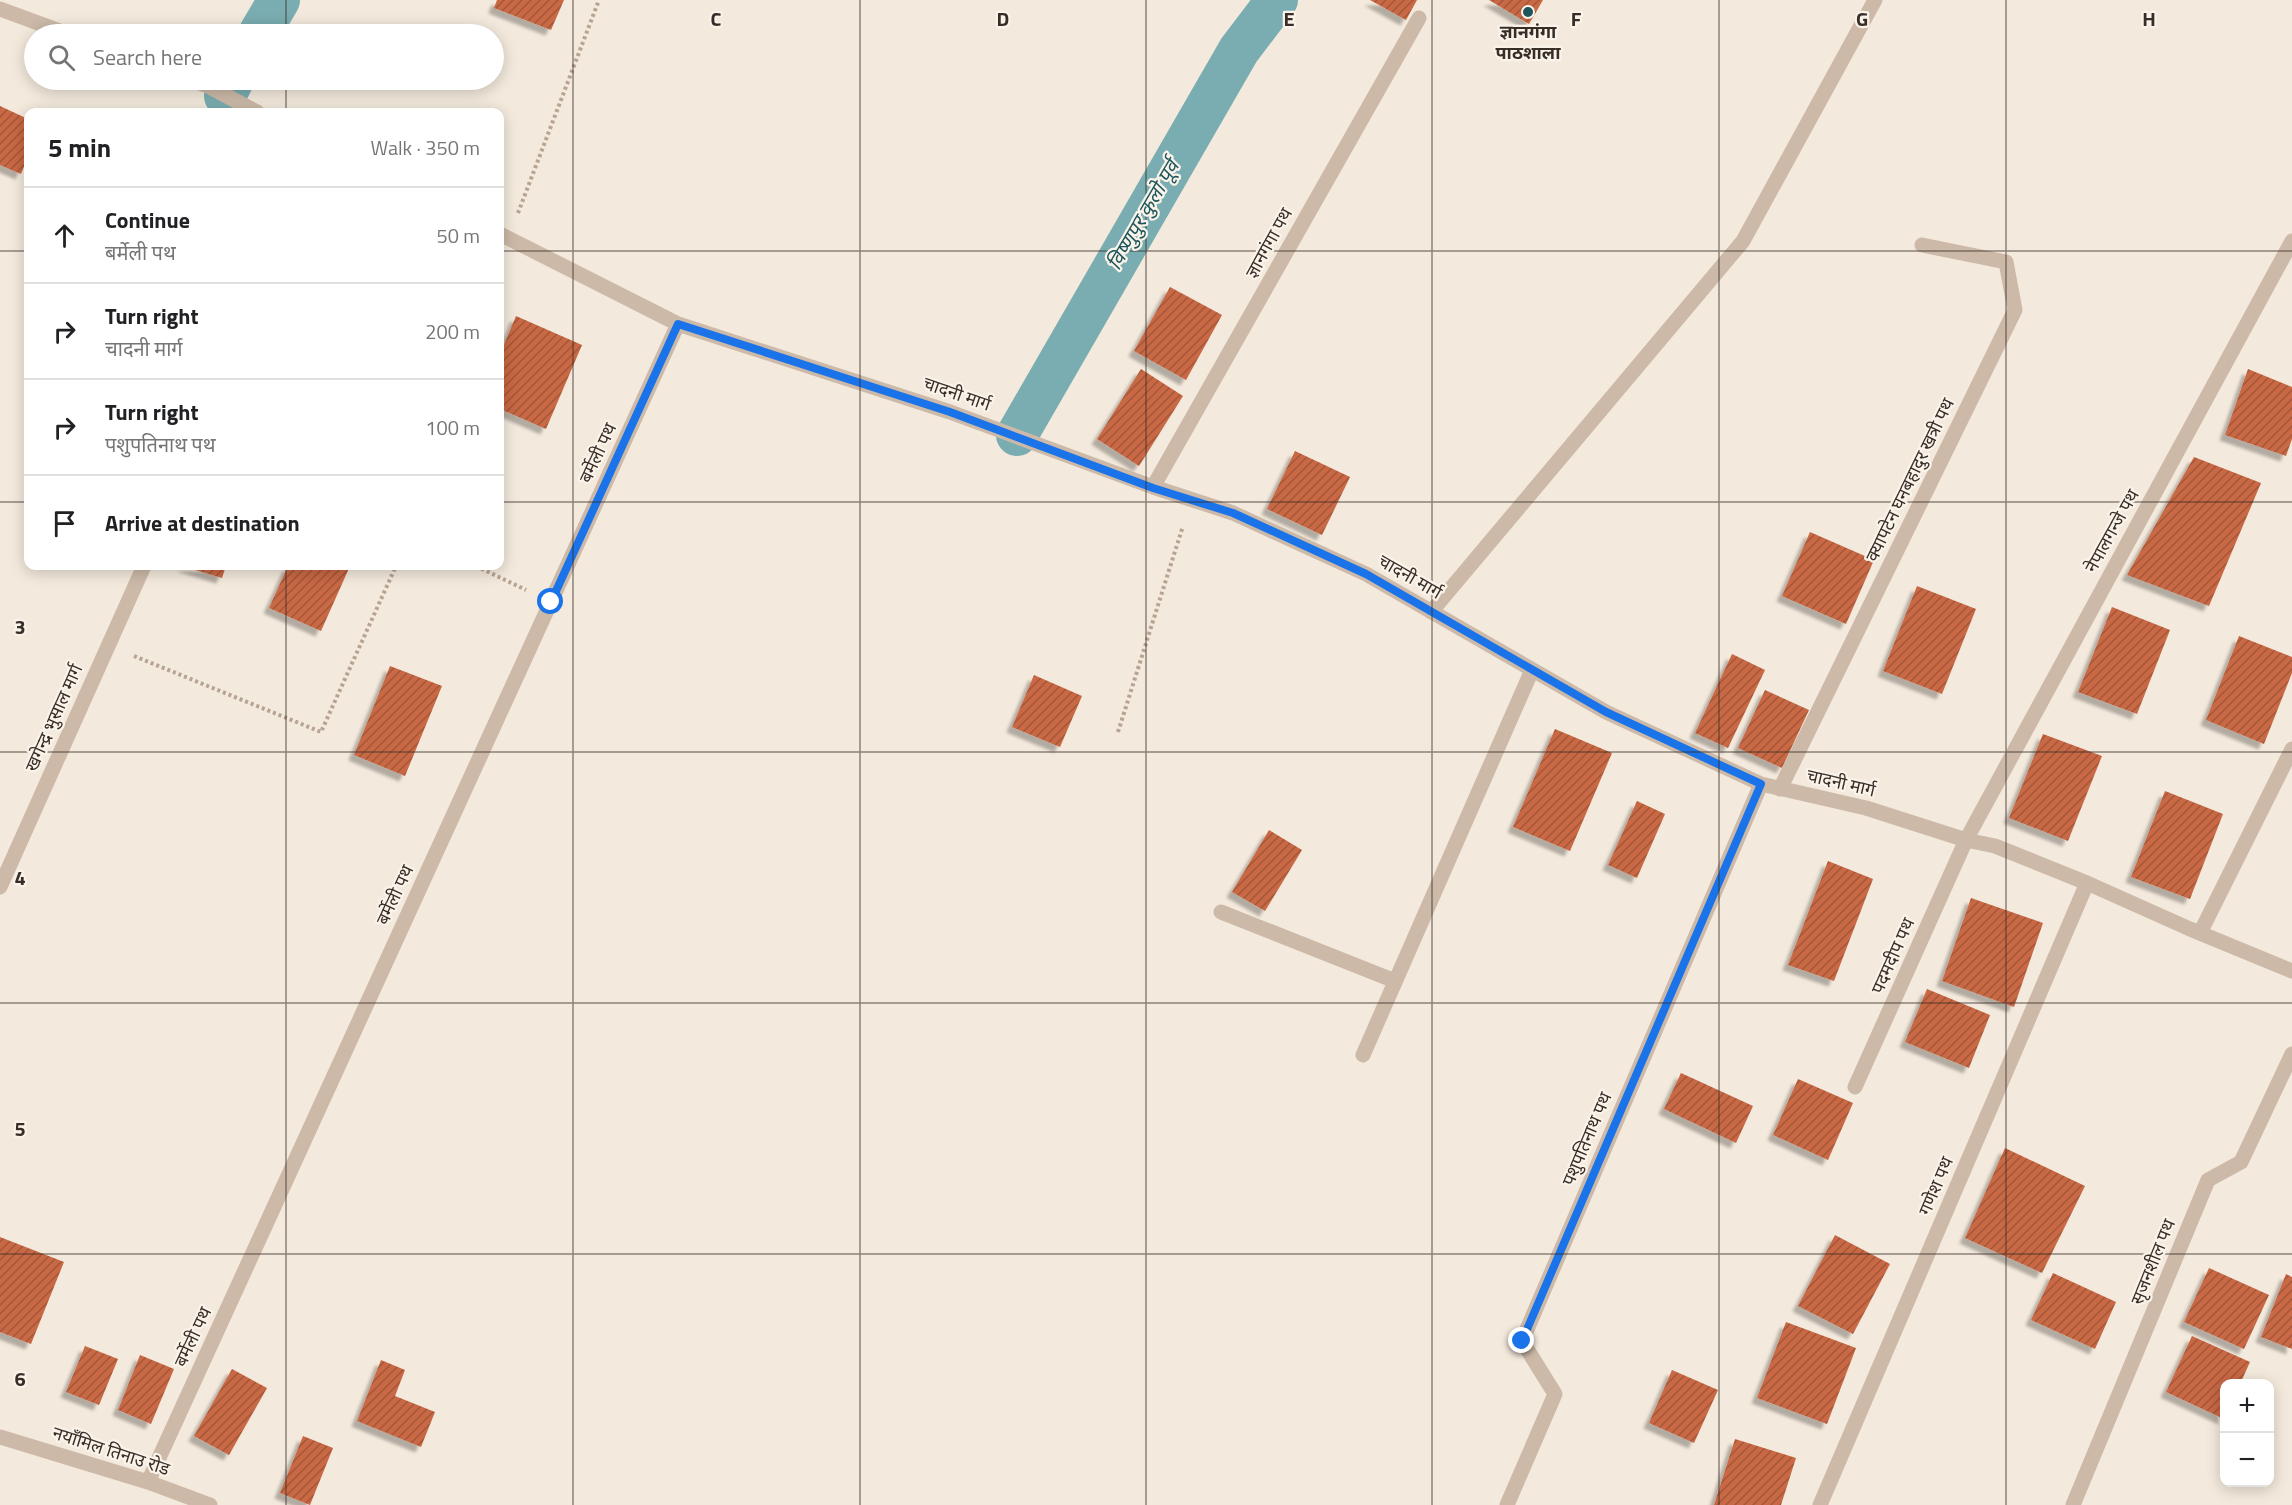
<!DOCTYPE html>
<meta charset="utf-8">
<style>
:root{--surface:#fff;--page:#f2f2f2;--text:#202124;--muted:#757577;--line:#e0e0e0}
body{margin:0;font-family:"Titillium Web","Noto Sans Devanagari",sans-serif;background:var(--page);color:var(--text)}
.controls{position:absolute;right:18px;bottom:18px;display:grid;overflow:hidden;border-radius:12px;box-shadow:0 3px 15px #0003}
.controls button{width:54px;height:54px;display:grid;place-items:center;padding:0;border:0;border-bottom:2px solid var(--line);background:var(--surface);color:var(--text);font:30px sans-serif}
.stop{position:absolute;width:18px;height:18px;margin:-14px;border:4px solid #1a73e8;border-radius:50%;background:#fff}
.stop.end{background:#1a73e8;border-color:#fff;box-shadow:0 2px 6px #0008}
.list{margin:0;padding:0;list-style:none}
h2{display:flex;justify-content:space-between;align-items:center;height:78px;margin:0;padding:0 24px;font-size:26px}
h2 small{font-size:20px;font-weight:400;color:var(--muted)}
.list li{display:grid;grid-template-columns:39px 1fr auto;gap:18px;align-items:center;box-sizing:border-box;height:96px;padding:0 24px;border-top:2px solid var(--line)}
.list b{display:block;font-size:22px;white-space:nowrap}
.list p{margin:0;font-size:20px;white-space:nowrap;color:var(--muted)}
.list em{font-size:20px;font-style:normal;color:var(--muted)}
.icon{flex:none;width:33px;height:33px;fill:none;stroke:currentColor;stroke-width:2;stroke-linecap:round;stroke-linejoin:round}
.map{position:relative;flex:none;width:2292px;height:1505px;overflow:hidden}
.search{position:absolute;background:var(--surface);box-shadow:0 3px 15px #0003;left:24px;top:24px;width:480px;height:66px;display:flex;align-items:center;gap:15px;box-sizing:border-box;padding:0 21px;border-radius:33px;color:var(--muted);font-size:22px}
.panel{position:absolute;background:var(--surface);box-shadow:0 3px 15px #0003;left:24px;top:108px;width:480px;height:462px;border-radius:12px}
.map>svg:first-child{display:block}
</style>
<div class="map">
<svg width="2292" height="1505" viewBox="0 0 2292 1505">
<defs>
<pattern id="building-hatch" width="6" height="6" patternUnits="userSpaceOnUse" patternTransform="scale(1.5)"><rect width="6" height="6" fill="#c96844"/><path d="M-1 1l2-2M0 6l6-6M5 7l2-2" fill="none" stroke="#a45639"/></pattern>
<filter id="shadow"><feDropShadow dx="-5.5" dy="5.5" stdDeviation="1.5" flood-color="#0004"/></filter>
</defs>
<rect width="100%" height="100%" fill="#f3e9dc"/>
<g fill="none" stroke-linecap="round" stroke-linejoin="round">
<path stroke="#7aadb1" stroke-width="42" d="M259,34l20,-34
M225,96l8,-16
M1017,435l222,-385 38,-50"/>
</g>
<path fill="url(#building-hatch)" filter="url(#shadow)" d="M497,0h67l-13,30 -57,-22z
M1370,0h47l-11,20z
M1489,0h54l-14,24z
M0,106l28,13v38l-7,17 -21,-9z
M1170,287l52,28 -36,65 -52,-29z
M516,316l66,29 -36,84 -46,-20v-55z
M1141,369l42,27 -44,70 -42,-27z
M2248,369l44,18v52l-6,17 -61,-21z
M1295,451l55,26 -28,58 -55,-26z
M2194,457l67,26 -52,123 -82,-31z
M1810,532l64,28 -28,64 -64,-28z
M182,566h44l-4,12z
M288,566h62l-29,65 -52,-23z
M1917,586l59,23 -34,85 -59,-23z
M2112,607l58,23 -33,84 -59,-22z
M2239,636l53,21v16l-28,71 -58,-24z
M1732,654l33,16 -37,78 -33,-15z
M390,666l52,20 -37,90 -51,-21z
M1034,675l48,21 -22,51 -48,-20z
M1765,690l44,20 -27,58 -44,-20z
M1555,729l57,24 -42,98 -57,-24z
M2043,734l59,22 -34,85 -59,-23z
M2165,791l58,23 -33,85 -59,-22z
M1637,801l28,13 -28,64 -29,-13z
M1269,830l33,20 -37,61 -33,-19z
M1828,861l45,18 -39,102 -46,-16z
M1971,898l72,25 -29,84 -72,-26z
M1927,989l63,26 -21,53 -64,-26z
M1681,1073l72,33 -17,37 -72,-34z
M1798,1079l55,24 -25,57 -55,-25z
M2005,1148l80,38 -43,87 -77,-35z
M1835,1235l55,29 -37,70 -55,-28z
M0,1237l64,25 -33,82 -31,-12z
M2209,1268l60,27 -25,54 -60,-27z
M2053,1273l63,29 -21,47 -64,-29z
M2286,1274l6,3v72l-31,-12z
M1786,1322l70,26 -29,76 -70,-26z
M2192,1336l58,26 -10,22h-16v35l-58,-27z
M85,1346l33,13 -19,46 -33,-13z
M140,1355l34,14 -23,55 -33,-14z
M381,1360l24,10 -10,26 40,16 -14,35 -64,-26z
M232,1369l35,19 -38,67 -35,-19z
M1672,1370l46,20 -24,53 -45,-20z
M303,1436l30,12 -23,57 -30,-12z
M1735,1439l61,19 -15,47h-67z"/>
<g fill="none" stroke-linecap="round" stroke-linejoin="round">
<path stroke="#b7a392" stroke-width="4" stroke-dasharray="3 3" stroke-linecap="butt" d="M518,213l81,-213
M476,566l50,24
M134,656l187,76 75,-166
M1118,732l65,-206"/>
<path stroke="#ccb9a8" stroke-width="15" d="M0,9l68,25
M190,80l18,6 49,26
M500,234l178,90 272,88 203,75 80,26 133,61 240,138 155,72 105,24 100,32 29,6 92,37 103,46 102,42
M1153,487l266,-469
M1431,612l312,-371 132,-241
M1780,789l235,-479 -9,-48 -84,-17
M0,887l144,-321
M1221,912l174,69
M2200,933l92,-184
M1363,1055l169,-385
M1855,1087l111,-247 326,-599
M0,1437l148,45 62,23
M148,1482l530,-1158
M1507,1505l48,-111 -33,-53 239,-557
M1820,1505l267,-622
M2073,1505l135,-325 33,-18 51,-108"/>
</g>
<g fill="none" stroke-linecap="round" stroke-linejoin="round">
<path stroke="#1a73e8" stroke-width="8" d="M551,602l127,-278 272,88 203,76 80,25 133,61 240,138 155,72 -239,557"/>
</g>
<path fill="none" stroke="#382e28" stroke-width="1.5" stroke-opacity="0.55" d="M286,0v34M573,0v1505M860,0v1505M1146,0v1505M1432,0v1505M1719,0v1505M2006,0v1505M286,80v32M0,251h28M500,251h1792M0,502h28M500,502h1792M286,566v939M0,752h2292M0,1003h2292M0,1254h2292"/>
<circle fill="#1c555b" stroke="#faf3e9" stroke-width="2" cx="1528" cy="12" r="6"/>
<g text-anchor="middle" stroke-width="4.5" stroke-linejoin="round" paint-order="stroke">
<g font-size="18" font-weight="bold" fill="#382e28" stroke="#faf3e9">
<text x="1528" y="38">ज्ञानगंगा<tspan x="1528" dy="21">पाठशाला</tspan></text>
</g>
<g font-size="18" fill="#382e28" stroke="#faf3e9">
<text transform="translate(1269 243) rotate(-61)" y="6">ज्ञानगंगा पथ</text>
<text transform="translate(957 394) rotate(19)" y="6">चादनी मार्ग</text>
<text transform="translate(598 453) rotate(-65)" y="6">बर्मेली पथ</text>
<text transform="translate(1910 480) rotate(-64)" y="6">क्यापटेन घनबहादुर खत्री पथ</text>
<text transform="translate(2112 531) rotate(-61)" y="6">नेपालगन्जे पथ</text>
<text transform="translate(1410 577) rotate(30)" y="6">चादनी मार्ग</text>
<text transform="translate(54 718) rotate(-66)" y="6">खगेन्द्र भुसाल मार्ग</text>
<text transform="translate(1841 783) rotate(13)" y="6">चादनी मार्ग</text>
<text transform="translate(395 895) rotate(-65)" y="6">बर्मेली पथ</text>
<text transform="translate(1893 956) rotate(-66)" y="6">पदमदीप पथ</text>
<text transform="translate(1587 1139) rotate(-67)" y="6">पशुपतिनाथ पथ</text>
<text transform="translate(1936 1186) rotate(-67)" y="6">गणेश पथ</text>
<text transform="translate(2153 1262) rotate(-68)" y="6">सृजनशील पथ</text>
<text transform="translate(193 1337) rotate(-65)" y="6">बर्मेली पथ</text>
<text transform="translate(111 1451) rotate(18)" y="6">नयाँमिल तिनाउ रोड</text>
</g>
<g font-size="20" font-style="italic" fill="#1c555b" stroke="#faf3e9">
<text transform="translate(1143 215) rotate(-60)" y="7">विष्णुपुर कुलो पूर्व</text>
</g>
</g>
<g font-size="20" text-anchor="middle" font-weight="bold" fill="#382e28" stroke="#faf3e9" stroke-width="4.5" stroke-linejoin="round" paint-order="stroke">
<text x="716" y="26">C</text>
<text x="1003" y="26">D</text>
<text x="1289" y="26">E</text>
<text x="1576" y="26">F</text>
<text x="1862" y="26">G</text>
<text x="2149" y="26">H</text>
<text x="20" y="634">3</text>
<text x="20" y="885">4</text>
<text x="20" y="1136">5</text>
<text x="20" y="1386">6</text>
</g>
</svg>
<div class="controls">
<button>+</button>
<button>−</button>
</div>
<div class="stop" style="left:551px;top:602px"></div>
<div class="stop end" style="left:1522px;top:1341px"></div>
<div class="search"><svg class="icon" aria-label="search" viewBox="0 0 24 24"><circle cx="10" cy="10" r="6"/><path d="M15 15l6 6"/></svg>Search here</div>
<section class="panel">
<h2>5 min<small>Walk · 350 m</small></h2>
<ul class="list">
<li><svg class="icon" aria-label="ahead" viewBox="0 0 24 24"><path d="M12 20V5M6 11l6-6 6 6"/></svg><div><b>Continue</b><p>बर्मेली पथ</p></div><em>50 m</em></li>
<li><svg class="icon" aria-label="right" viewBox="0 0 24 24"><path d="M7 20v-9h11M14 6l5 5-5 5"/></svg><div><b>Turn right</b><p>चादनी मार्ग</p></div><em>200 m</em></li>
<li><svg class="icon" aria-label="right" viewBox="0 0 24 24"><path d="M7 20v-9h11M14 6l5 5-5 5"/></svg><div><b>Turn right</b><p>पशुपतिनाथ पथ</p></div><em>100 m</em></li>
<li><svg class="icon" aria-label="arrive" viewBox="0 0 24 24"><path d="M6 21V4h12l-3 4 3 4H6"/></svg><div><b>Arrive at destination</b></div></li>
</ul>
</section>
</div>
